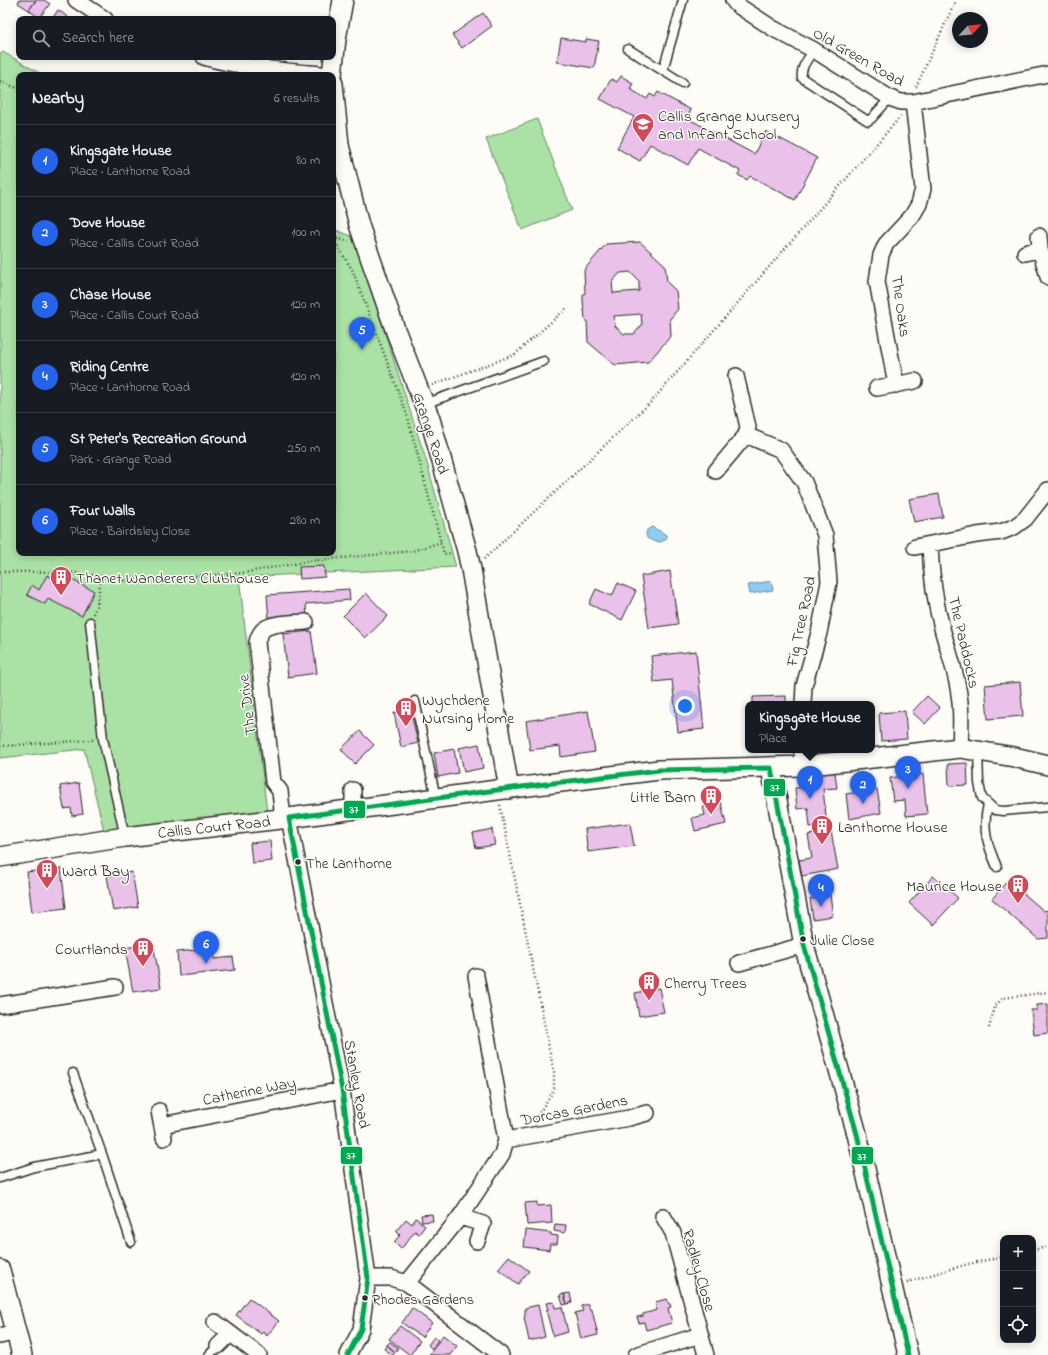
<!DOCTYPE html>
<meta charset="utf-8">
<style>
:root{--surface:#171b24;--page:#20242c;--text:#f1f3f6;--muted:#9ea1a6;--line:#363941;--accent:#2563eb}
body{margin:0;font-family:"Indie Flower",sans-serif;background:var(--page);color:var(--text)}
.controls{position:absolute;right:12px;bottom:12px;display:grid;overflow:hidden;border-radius:8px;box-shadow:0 2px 10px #0003}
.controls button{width:36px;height:36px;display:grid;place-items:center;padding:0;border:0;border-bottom:1px solid var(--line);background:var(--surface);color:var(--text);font:20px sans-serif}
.compass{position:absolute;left:952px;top:12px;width:36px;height:36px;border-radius:50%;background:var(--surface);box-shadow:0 2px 10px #0003;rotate:64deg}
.you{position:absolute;left:685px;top:706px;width:14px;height:14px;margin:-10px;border:3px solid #fff;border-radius:50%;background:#1a73e8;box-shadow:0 0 0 6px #1a73e833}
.badge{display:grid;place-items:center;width:26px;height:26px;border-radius:50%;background:var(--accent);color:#fff;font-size:13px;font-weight:700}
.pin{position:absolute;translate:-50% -33px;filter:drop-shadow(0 1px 2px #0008)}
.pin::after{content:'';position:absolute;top:21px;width:14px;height:12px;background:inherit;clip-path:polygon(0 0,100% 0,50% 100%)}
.popup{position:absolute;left:745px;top:701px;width:130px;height:52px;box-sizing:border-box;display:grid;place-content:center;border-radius:8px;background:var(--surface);filter:drop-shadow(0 1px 3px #0005);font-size:13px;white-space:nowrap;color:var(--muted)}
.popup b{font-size:15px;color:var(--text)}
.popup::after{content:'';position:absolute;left:50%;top:100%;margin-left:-8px;border:8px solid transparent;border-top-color:var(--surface)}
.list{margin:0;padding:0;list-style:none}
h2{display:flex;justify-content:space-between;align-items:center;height:52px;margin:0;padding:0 16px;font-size:17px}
h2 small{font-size:13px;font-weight:400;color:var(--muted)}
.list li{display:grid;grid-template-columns:26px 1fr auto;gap:12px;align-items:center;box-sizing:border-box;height:72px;padding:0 16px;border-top:1px solid var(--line)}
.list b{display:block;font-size:15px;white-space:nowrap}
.list p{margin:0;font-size:13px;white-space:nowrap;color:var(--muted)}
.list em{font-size:13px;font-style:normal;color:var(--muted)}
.icon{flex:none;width:22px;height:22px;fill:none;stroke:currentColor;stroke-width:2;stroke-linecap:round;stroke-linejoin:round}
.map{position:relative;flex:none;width:1048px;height:1355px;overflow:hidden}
.search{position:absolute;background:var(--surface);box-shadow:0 2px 10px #0003;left:16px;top:16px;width:320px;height:44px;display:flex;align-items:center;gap:10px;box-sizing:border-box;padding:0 14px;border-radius:8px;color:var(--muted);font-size:15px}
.panel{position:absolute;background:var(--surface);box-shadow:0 2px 10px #0003;left:16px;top:72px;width:320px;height:484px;border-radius:8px}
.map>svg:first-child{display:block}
</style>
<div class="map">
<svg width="1048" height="1355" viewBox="0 0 1048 1355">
<rect width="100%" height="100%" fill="#fdfcf7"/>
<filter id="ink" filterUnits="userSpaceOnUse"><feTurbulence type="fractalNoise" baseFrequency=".025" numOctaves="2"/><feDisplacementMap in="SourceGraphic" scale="8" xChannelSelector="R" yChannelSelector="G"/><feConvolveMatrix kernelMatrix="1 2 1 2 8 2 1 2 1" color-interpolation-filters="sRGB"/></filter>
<g filter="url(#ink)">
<path fill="#aae2a6" stroke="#6a8668" d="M3,52l40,23h-24v478h314v-324l21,8 73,226 29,104 -217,10 28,235 -162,23 -21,-86 -84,9v-704z
M537,119l35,91 -50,20 -36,-91z"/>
<path fill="#90cbf0" stroke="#688ba1" d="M652,527l13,7 2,3c-4,8 -14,5 -20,1l-1,-4 1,-4z
M771,581l2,9 -23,4 -2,-9z"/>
<path fill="#e9c1e9" stroke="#2b2b2b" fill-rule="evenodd" d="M19,0h17l-7,10 -11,-7z
M36,0h8l6,4 -11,14 -10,-8z
M58,10l10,7 -2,2h-14z
M483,13l9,13 -30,22 -10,-13z
M561,38l25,4v-3l13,2 -5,27 -37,-6z
M621,76l12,7 -3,6 17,10 3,-5 5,3 3,-5 33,18 -4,8 67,36 12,-23 51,27 -22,42 -45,-24 -3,4 -9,-5 2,-4 -42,-23 -10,17 -38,-21 -10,17 -23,-13 17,-31 -34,-18 11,-20 6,3z
M640,242l25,23 2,17 9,9 2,18 -8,10 1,17 -23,26 -33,3 -27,-23 -1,-21 -2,-2 -2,-18v-6l2,-2 -1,-23 22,-26zM630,272l9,9v10l-26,2 -1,-11 8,-9zM641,314l1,11 -8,9h-10l-9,-8 -1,-10z
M939,494l4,23 -29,5 -5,-23z
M324,566l1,11 -25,2 -1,-12z
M670,571l8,53 -29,4 -8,-52z
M60,574l34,17 -12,25 -34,-17 -3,5 -18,-9 5,-10 7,5 8,-15 10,6z
M618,583l18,8 -14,29 -33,-16 7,-15 16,7z
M349,589l1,11 -44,4 1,14 -38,3 -2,-26z
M366,593l22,23 -23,22 -22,-22z
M311,631l6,42 -29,4 -5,-43z
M696,651l8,78 -26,3 -6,-52 -18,2 -3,-26z
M1020,682l3,34 -35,3 -3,-34z
M786,696v8h-33v-7z
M927,696l13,12 -15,16 -13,-12z
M410,709l8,34 -17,4 -7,-34z
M588,711l7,41 -34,5 -1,-11 -30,4 -4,-29z
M905,711l2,28 -26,2 -2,-28z
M360,731l14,14 -19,19 -14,-15z
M479,744l4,24 -19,4 -5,-24z
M454,749l4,24 -20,4 -4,-24z
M967,763l1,22 -19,1 -1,-22z
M834,765l3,23 -14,1 4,36 -17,2 -2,-19 -11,1 -2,-21 8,-1 -2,-18z
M923,774l4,40 -21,2 -1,-16 -12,1 -3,-23z
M79,783l4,31 -11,2 -1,-8 -7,1 -4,-23z
M877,789l4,24 -32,6 -3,-25z
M721,803l5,21 -31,7 -3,-13 13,-3 -2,-8z
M630,823l4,23 -46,6 -3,-23z
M492,829l3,16 -19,3 -3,-15z
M831,831l7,38 -36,7 -3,-16 13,-2 -4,-23z
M270,841l2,20 -20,2 -2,-20z
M61,868l5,40 -34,4 -5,-40z
M132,872l6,35 -25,4 -6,-35z
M933,876l25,22 -25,27 -24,-22z
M1008,880l36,31 4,-1v28l-10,1 -46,-40z
M830,895l3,21 -20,3 -3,-20z
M153,943l8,45 -28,4 -8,-44z
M213,948l1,11 19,-2 2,13 -56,6 -2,-24z
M659,988l5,24 -25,4 -4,-23z
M1048,1004v29l-14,2 -3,-25h6v-5z
M537,1202v4l14,-1 1,18 -25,2 -2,-22z
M432,1214l1,7 -11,1 -1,-7z
M416,1218l9,8 -6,8 -4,-3 -14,18 -7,-7 6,-7 -4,-4 10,-12 6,5z
M555,1224l11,1 -1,8 -11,-2z
M526,1230l25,3v2l7,1 -1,8h-7l-1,6 -25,-3z
M509,1256l20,15 -11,13 -20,-15z
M570,1293l2,10 -5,1 -3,-10z
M564,1294l3,10 -4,1 -3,-10z
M249,1298l30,23 -12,15 -4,-4 -2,2 -25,-19z
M667,1299l2,5h1l1,3 -3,1 4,15 -26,7 -2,-8 -5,1 -2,-6 6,-1v-2l14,-4 -2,-8z
M554,1302l1,6 7,-1 6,25 -15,4 -7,-26h2l-2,-7z
M588,1304l2,6h2l6,25 -17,4 -6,-26 8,-2 -2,-5z
M538,1305l7,32 -16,4 -5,-24 1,-1v-8z
M412,1308l20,15 -10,14 -20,-14z
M400,1326l20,15 -10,14 -21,-16z
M443,1335l14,11 -7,9h-21z
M434,1337l4,3 -6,9 -4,-4z
M390,1342l8,6 -3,4 -8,-7z
M387,1345l8,7 -2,3 -9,-6z"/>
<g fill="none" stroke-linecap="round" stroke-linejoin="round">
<g stroke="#2b2b2b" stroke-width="11">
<path id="service" d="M628,49l55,34
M814,50c-6,9 -14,17 -12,28l66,43 3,-2 19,-21
M663,70l20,-70
M424,404l120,-43
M90,622l13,117 22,98
M415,701l21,97
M978,751l1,32 3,15 13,12 8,1 45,-4
M988,804c-6,25 -1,40 9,63
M73,1073l29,81 29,88
M0,1178l34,-11 68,-13
M209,1355l9,-9"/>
</g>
<g stroke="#2b2b2b" stroke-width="18">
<path id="minor" d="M76,0l29,19
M733,0l4,5 37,24 40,21 76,48 11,4h12l135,-28
M204,57c41,12 86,14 128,18
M1039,236l1,13 8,28
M1025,253l15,-4
M896,385l-19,-104 4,-26 5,-11 26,-28 7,-12 4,-15 -10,-87
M877,388l38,-7
M746,435l35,15 23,32 21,53 4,47 -10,51 -15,53 -1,18
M716,471l30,-36 2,-8 -12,-51
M930,545c1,29 5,58 13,87 6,21 13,40 16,62 3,18 2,36 1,54
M915,547l62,-12 24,-3 13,-5 11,-8 23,-29
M802,766v-16
M353,790v19
M289,818l53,272 26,188 -7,51 -13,26
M283,819l-3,-28 -7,-9 -16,-140c1,-4 3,-9 6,-12 8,-8 32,-7 43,-8
M739,963l65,-18
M0,1005l115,-18
M159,1111l5,27
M162,1125l180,-35
M506,1140l123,-22 18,-5
M663,1216l10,17 33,122
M460,1217l23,7 -6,17
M368,1278h23l16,5 53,-66 42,-63 4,-14 -30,-164
M407,1283l94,72
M215,1322l44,33
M0,1336l16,-4
M218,1346l12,-12
M636,1355l64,-20"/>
</g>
<g stroke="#2b2b2b" stroke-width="22">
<path id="tertiary" d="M332,75l4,-36 7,-39
M333,84l6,61 20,80 37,107 34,87 37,132 4,18 38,220
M771,768l33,177 53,189 51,221
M0,857l125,-20 164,-19 208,-28 162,-20 143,-4 158,-18 54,9 34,8
M0,1270l22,85"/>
</g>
<path stroke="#2b2b2b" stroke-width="2.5" stroke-dasharray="1 3" stroke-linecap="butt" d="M0,81l19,8
M916,87l40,-87
M333,238l16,3
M333,239l20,32 54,144 37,139 8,-1
M432,385l82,-30 54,-48
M484,559l168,-158 249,-285
M0,572c39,0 79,-3 117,9l125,-8 68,-12 102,-10 30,-9
M93,614l4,-9 4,-29
M0,746l93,-6
M500,805l54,267v18l-20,31
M989,1028l6,-22 8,-8 45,-6
M1033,1250l15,-3
M907,1282l61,-18 35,-7"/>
<use href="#service" stroke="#fdfcf7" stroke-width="8"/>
<use href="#minor" stroke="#fdfcf7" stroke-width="15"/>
<use href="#tertiary" stroke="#fdfcf7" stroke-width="19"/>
<g stroke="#fdfcf7" stroke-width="8">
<path id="bus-1" d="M348,1355l13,-26 7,-51 -26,-188 -53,-272 208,-28 162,-20 112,-2 33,177 53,189 51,221"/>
</g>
<use href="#bus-1" stroke="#00a651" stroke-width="5"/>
</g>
</g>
<defs>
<g id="school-pin" transform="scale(1.15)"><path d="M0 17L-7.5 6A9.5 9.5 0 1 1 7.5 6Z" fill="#d1495b" stroke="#fdfcf7"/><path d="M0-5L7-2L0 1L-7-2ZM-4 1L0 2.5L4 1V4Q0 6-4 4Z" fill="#fff"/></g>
<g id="building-pin" transform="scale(1.15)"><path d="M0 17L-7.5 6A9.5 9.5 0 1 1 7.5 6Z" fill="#d1495b" stroke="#fdfcf7"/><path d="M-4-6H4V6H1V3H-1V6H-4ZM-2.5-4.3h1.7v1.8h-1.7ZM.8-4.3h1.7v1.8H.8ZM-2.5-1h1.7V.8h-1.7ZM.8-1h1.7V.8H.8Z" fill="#fff"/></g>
</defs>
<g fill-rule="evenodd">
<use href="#school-pin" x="643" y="124"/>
<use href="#building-pin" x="61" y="577"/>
<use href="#building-pin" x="406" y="708"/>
<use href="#building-pin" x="711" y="796"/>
<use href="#building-pin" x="822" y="826"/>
<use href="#building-pin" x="47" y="870"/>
<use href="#building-pin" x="1018" y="885"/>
<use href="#building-pin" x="143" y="948"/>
<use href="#building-pin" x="649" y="982"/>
</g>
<g fill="#2b2b2b" stroke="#fdfcf7" stroke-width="1.5">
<circle cx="298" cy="862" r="3.5"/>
<circle cx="803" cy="939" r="3.5"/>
<circle cx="365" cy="1298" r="3.5"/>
</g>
<g text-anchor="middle" stroke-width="3" stroke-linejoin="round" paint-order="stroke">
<g font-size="15" fill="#2b2b2b" stroke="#fdfcf7" text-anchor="start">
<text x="306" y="868">The Lanthorne</text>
<text x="810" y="945">Julie Close</text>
<text x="372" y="1304">Rhodes Gardens</text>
</g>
<g font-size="16" fill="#2b2b2b" stroke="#fdfcf7">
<text transform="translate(859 56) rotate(30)" y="6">Old Green Road</text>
<text transform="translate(902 306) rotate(82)" y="6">The Oaks</text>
<text transform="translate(432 433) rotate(72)" y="6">Grange Road</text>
<text transform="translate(800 621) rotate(-78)" y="6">Fig Tree Road</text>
<text transform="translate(965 642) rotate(77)" y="6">The Paddocks</text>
<text transform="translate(246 705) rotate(-97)" y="6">The Drive</text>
<text transform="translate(214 826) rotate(-6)" y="6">Callis Court Road</text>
<text transform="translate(358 1084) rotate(80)" y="6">Stanley Road</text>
<text transform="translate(249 1090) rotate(-11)" y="6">Catherine Way</text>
<text transform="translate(574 1109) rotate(-11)" y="6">Dorcas Gardens</text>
<text transform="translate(700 1270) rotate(74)" y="6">Radley Close</text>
</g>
<g font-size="16" fill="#2b2b2b" stroke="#fdfcf7" text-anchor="start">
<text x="658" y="121">Callis Grange Nursery<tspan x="658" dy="18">and Infant School</tspan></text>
<text x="76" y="583">Thanet Wanderers Clubhouse</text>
<text x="422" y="705">Wychdene<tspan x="422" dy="18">Nursing Home</tspan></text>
<text x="696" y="802" text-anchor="end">Little Barn</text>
<text x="838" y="832">Lanthorne House</text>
<text x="62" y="876">Ward Bay</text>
<text x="1002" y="891" text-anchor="end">Maurice House</text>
<text x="128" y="954" text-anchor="end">Courtlands</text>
<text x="664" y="988">Cherry Trees</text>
</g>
</g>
<g stroke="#fdfcf7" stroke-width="1.5">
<rect x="763" y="778" width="23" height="19" rx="4" fill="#00a651"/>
<rect x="343" y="800" width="23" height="19" rx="4" fill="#00a651"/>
<rect x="340" y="1146" width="23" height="19" rx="4" fill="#00a651"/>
<rect x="851" y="1146" width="23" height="19" rx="4" fill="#00a651"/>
</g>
<g font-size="11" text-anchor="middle" font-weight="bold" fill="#fff">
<text x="775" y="791">37</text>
<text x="354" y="813">37</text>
<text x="351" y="1159">37</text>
<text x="862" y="1160">37</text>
</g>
</svg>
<div class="controls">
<button>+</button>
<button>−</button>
<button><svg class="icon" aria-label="locate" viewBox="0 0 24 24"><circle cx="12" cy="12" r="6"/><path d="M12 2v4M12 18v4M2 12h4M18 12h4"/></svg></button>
</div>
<svg class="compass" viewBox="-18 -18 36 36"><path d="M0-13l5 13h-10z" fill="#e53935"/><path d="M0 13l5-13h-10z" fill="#9ea1a6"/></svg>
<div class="you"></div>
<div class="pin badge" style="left:810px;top:799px">1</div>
<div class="popup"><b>Kingsgate House</b>Place</div>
<div class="pin badge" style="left:863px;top:804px">2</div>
<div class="pin badge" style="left:908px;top:789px">3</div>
<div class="pin badge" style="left:821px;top:907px">4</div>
<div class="pin badge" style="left:362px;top:350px">5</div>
<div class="pin badge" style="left:206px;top:964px">6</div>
<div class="search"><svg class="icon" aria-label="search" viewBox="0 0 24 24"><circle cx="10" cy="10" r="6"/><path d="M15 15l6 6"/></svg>Search here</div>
<section class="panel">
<h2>Nearby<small>6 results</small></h2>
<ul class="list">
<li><span class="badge">1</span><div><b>Kingsgate House</b><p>Place · Lanthorne Road</p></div><em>80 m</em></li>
<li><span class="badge">2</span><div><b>Dove House</b><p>Place · Callis Court Road</p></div><em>100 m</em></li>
<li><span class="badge">3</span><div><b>Chase House</b><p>Place · Callis Court Road</p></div><em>120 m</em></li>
<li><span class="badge">4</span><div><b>Riding Centre</b><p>Place · Lanthorne Road</p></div><em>120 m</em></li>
<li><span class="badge">5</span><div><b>St Peter's Recreation Ground</b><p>Park · Grange Road</p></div><em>250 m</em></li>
<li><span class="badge">6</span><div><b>Four Walls</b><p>Place · Bairdsley Close</p></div><em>280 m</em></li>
</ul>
</section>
</div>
